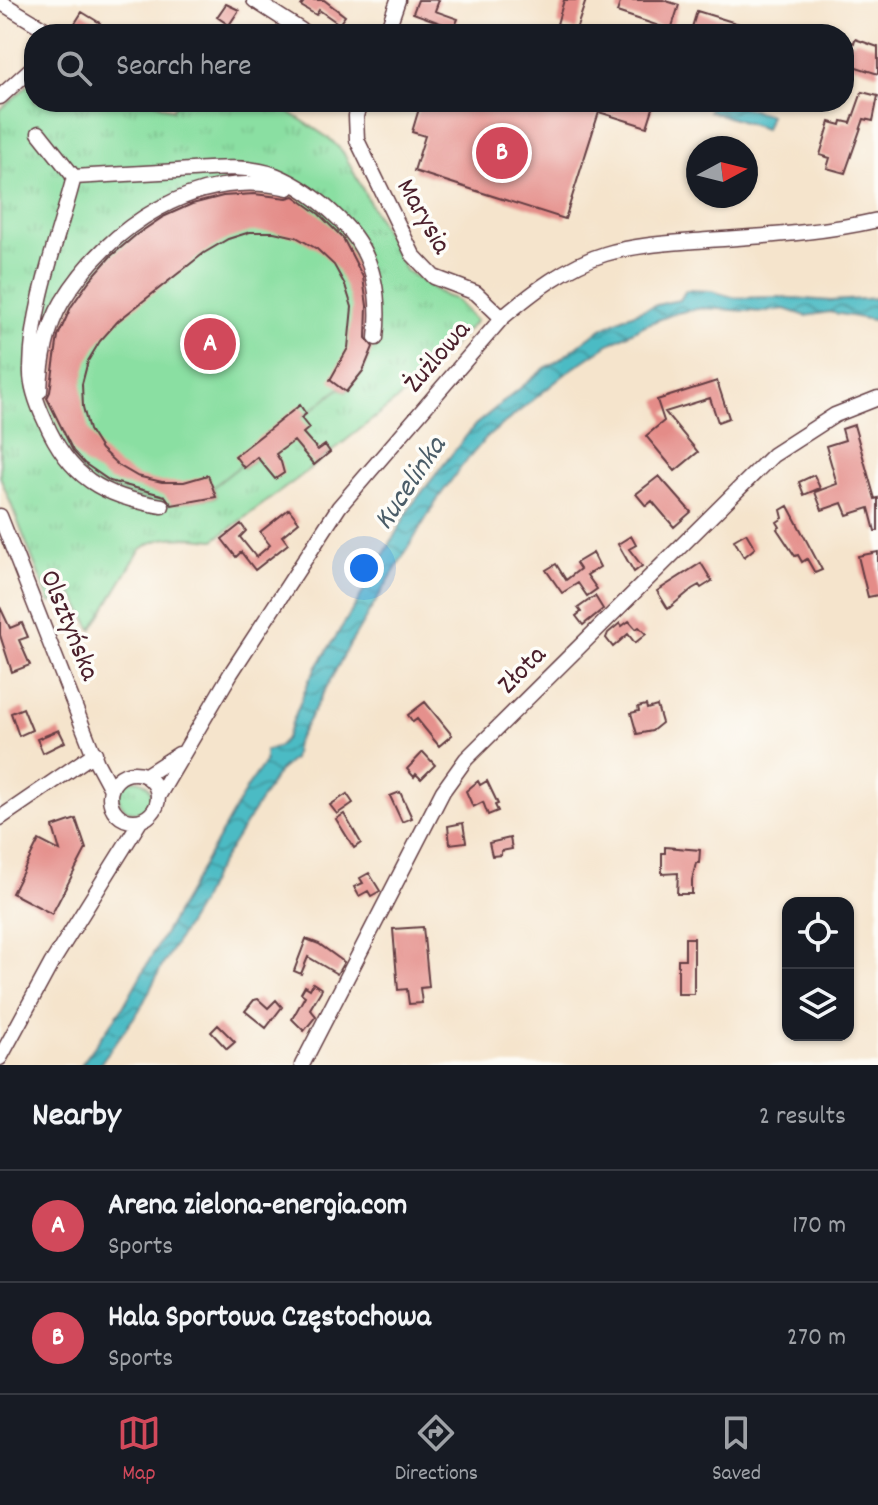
<!DOCTYPE html>
<meta charset="utf-8">
<style>
:root{--surface:#171b24;--page:#20242c;--text:#f1f3f6;--muted:#9ea1a6;--line:#363941;--accent:#d1495b}
body{margin:0;font-family:Dekko,sans-serif;background:var(--page);color:var(--text)}
.controls{position:absolute;right:24px;bottom:24px;display:grid;overflow:hidden;border-radius:16px;box-shadow:0 2px 6px #0004}
.controls button{width:72px;height:72px;display:grid;place-items:center;padding:0;border:0;border-bottom:2px solid var(--line);background:var(--surface);color:var(--text);font:40px sans-serif}
.compass{position:absolute;left:686px;top:136px;width:72px;height:72px;border-radius:50%;background:var(--surface);box-shadow:0 2px 6px #0004;rotate:83deg}
.you{position:absolute;left:364px;top:568px;width:28px;height:28px;margin:-20px;border:6px solid #fff;border-radius:50%;background:#1a73e8;box-shadow:0 0 0 12px #1a73e833}
.badge{display:grid;place-items:center;width:52px;height:52px;border-radius:50%;background:var(--accent);color:#fff;font-size:26px;font-weight:700}
.pin{position:absolute;translate:-50% -50%;border:4px solid #fff;box-shadow:0 2px 8px #0006}
.list{margin:0;padding:0;list-style:none}
h2{display:flex;justify-content:space-between;align-items:center;height:104px;margin:0;padding:0 32px;font-size:34px}
h2 small{font-size:26px;font-weight:400;color:var(--muted)}
.list li{display:grid;grid-template-columns:52px 1fr auto;gap:24px;align-items:center;box-sizing:border-box;height:112px;padding:0 32px;border-top:2px solid var(--line)}
.list b{display:block;font-size:30px;white-space:nowrap}
.list p{margin:0;font-size:26px;white-space:nowrap;color:var(--muted)}
.list em{font-size:26px;font-style:normal;color:var(--muted)}
.icon{flex:none;width:44px;height:44px;fill:none;stroke:currentColor;stroke-width:2;stroke-linecap:round;stroke-linejoin:round}
.map{position:relative;flex:none;width:878px;height:1065px;overflow:hidden}
.search{position:absolute;background:var(--surface);box-shadow:0 2px 6px #0004;left:24px;right:24px;top:24px;height:88px;display:flex;align-items:center;gap:20px;box-sizing:border-box;padding:0 28px;border-radius:32px;color:var(--muted);font-size:30px}
.sheet{height:328px;background:var(--surface)}
nav{display:flex;justify-content:space-around;align-items:center;box-sizing:border-box;height:112px;border-top:2px solid var(--line);background:var(--surface);font-size:22px;color:var(--muted)}
nav a{display:grid;justify-items:center;gap:4px}
nav .on{color:var(--accent)}
.map>svg:first-child{display:block}
</style>
<div class="map">
<svg width="878" height="1065" viewBox="0 0 878 1065">
<defs>
<pattern id="grass-tufts" width="24" height="20" patternUnits="userSpaceOnUse" patternTransform="scale(2)"><rect width="24" height="20" fill="#8adfa2"/><path d="M3 7l-1-3M5 7V3M7 7l1-3M15 17l-1-3M17 17v-4M19 17l1-3" fill="none" stroke="#79bf8c"/></pattern>
<pattern id="water-waves" width="16" height="10" patternUnits="userSpaceOnUse" patternTransform="scale(2)"><rect width="16" height="10" fill="#4cbbc4"/><path d="M0 5q4-4 8 0t8 0" fill="none" stroke="#41979f"/></pattern>
</defs>
<rect width="100%" height="100%" fill="#fdfcf7"/>
<filter id="ink" filterUnits="userSpaceOnUse"><feTurbulence type="fractalNoise" baseFrequency=".0125" numOctaves="2"/><feDisplacementMap in="SourceGraphic" scale="16" xChannelSelector="R" yChannelSelector="G"/><feConvolveMatrix kernelMatrix="1 2 1 2 8 2 1 2 1" color-interpolation-filters="sRGB"/></filter>
<filter id="wash" filterUnits="userSpaceOnUse"><feTurbulence type="fractalNoise" baseFrequency=".006" numOctaves="4" result="noise"/><feDisplacementMap in="SourceGraphic" scale="32" xChannelSelector="R" yChannelSelector="G"/><feGaussianBlur stdDeviation="1.8" result="paint"/><feColorMatrix in="noise" values="0 0 0 0 0 0 0 0 0 0 0 0 0 0 0 0 0 1.4 0 .05"/><feComposite in="paint" operator="in"/></filter>
<g filter="url(#wash)">
<rect width="100%" height="100%" fill="#f5e4cc"/>
<path fill="url(#grass-tufts)" stroke="#6a7f66" stroke-width="2" d="M34,80v22h120l18,8 5,-8h97l56,37 13,13 62,118 40,26 10,3 21,22 -65,68 -114,90 -83,61c-26,-3 -54,-7 -74,10l-48,80 -19,-36 -23,9 -50,-127v-366z
M119 796a16 16 0 1 1 32 0a16 16 0 1 1-32 0Z"/>
<path fill="#8adfa2" stroke="#6a7f66" stroke-width="2" d="M214,186l94,7 54,54 14,91 -13,33 -17,21 -6,-4 -89,69 2,4 -9,7 -3,-3 -28,22 3,10 -54,9 -75,-25 -47,-70 20,-106 74,-79z"/>
<path fill="url(#water-waves)" stroke="#4b6d78" stroke-width="2" d="M712,102h15l43,13 -5,14 -56,-18z
M686,290l25,1 25,7 41,-1 54,4 47,-3v23l-49,-9 -23,4 -21,-7 -22,3 -61,-4 -26,5 -31,12 -36,19 -40,27 -83,67 -25,29 -22,30 -89,147 -54,99 -3,16 -14,12 -66,104 -13,28 -38,63 -22,43 -41,56h-18l42,-58 125,-221 17,-24v-11l13,-4 8,-9 24,-60 48,-77 53,-95 64,-81 70,-57c18,-8 31,-22 47,-33 27,-17 56,-30 88,-35z"/>
<g id="blocks">
<path fill="#e48c88" d="M305,0h19l21,16 -6,8 -20,-14 -3,5 -15,-9z
M418,0h21l-4,11 23,8 -4,9 -41,-15z
M564,0h22l-10,30 -19,-6z
M621,0h42l16,5 -8,25 -54,-18z
M226,4l13,6 -10,15 -12,-8z
M697,11l68,21v2h-75z
M82,12l18,11 -6,9 -3,-2 -3,4h-5l-11,-6z
M855,39l23,8v27l-31,-10 3,-12 -5,-2 3,-9 6,2z
M862,92l16,4 -5,25 -9,-2 -19,54 -18,-5 3,-10 -10,-3 10,-33 11,3 1,-4 9,2z
M421,102h234l-8,25 -48,-15 -34,107 -151,-48 11,-35 -13,-4z
M254,194l33,4 7,-2 25,18 24,24 20,39 4,29 -1,32 7,9 -10,24 -17,21 -16,-12 18,-32 4,-41 -7,-22 -11,-20 -17,-16 -21,-12 -22,-5h-24l-22,7 -24,14 -86,68 -18,20 -12,20 -6,23 1,23 6,23 12,19 17,16 19,11 25,6h22l24,-7 8,22 -44,8 -7,-9 -55,-15 -26,-18 -11,-12 -26,-53 3,-6 8,-56 13,-29 18,-26 22,-25 25,-21 27,-18 29,-13 31,-8z
M717,381l12,37 -11,4 -8,-24 -45,14 33,40 -23,19 -29,-35 18,-15 -7,-21z
M300,405l6,9 -5,4 8,10 -6,5 15,17 7,-5 5,7 -16,13 -20,-24 -18,13 5,8 3,11 -9,6 -18,-22 -13,11 -9,-12z
M854,425l21,74 3,-1v33h-3l-6,-23 -22,7 -5,-12 -20,7 -7,-18 22,-8 -11,-38 19,-6 -3,-11z
M814,475l6,13 -16,7 -5,-13z
M659,476l32,36 -17,15 -22,-26 -6,5 -10,-12z
M788,506l34,64 -7,3 -8,-14 -5,3 -4,-7 -3,1 -18,-27 3,-2 -3,-5 6,-4 -2,-8z
M289,509l10,13 -17,14 6,8 -33,26 -14,-18 -5,5 -14,-18 19,-15 5,7 -6,6 16,20 14,-12 -10,-13z
M746,533l9,15 -11,9 -10,-17z
M631,536l5,9 -7,4 13,17 -8,6 -16,-28z
M878,552v43l-10,2 -10,-41z
M593,553l7,14 -13,8 10,14 -10,7 -9,-13 -16,10 -16,-23 10,-6 10,16 14,-11 -4,-6z
M701,563l11,18 -11,7 -2,-3 -7,4 -24,20 -11,-18z
M595,596l8,13 -20,16 -7,-9 5,-4 -3,-4z
M0,607l10,21 12,-5 6,14 -9,3 11,25 -18,7 -12,-37z
M629,621l7,8 3,-2 7,7 -11,9 -7,-9 -15,13 -7,-9 2,-5 12,-10 2,3z
M425,702l27,33 -13,11 -22,-27 -4,3 -5,-7z
M646,705l1,4 10,-3 5,17 -10,8 -15,3 -6,-21 8,-2 -1,-4z
M23,708l9,22 -13,6 -8,-23z
M59,730l6,12 -22,11 -6,-14z
M423,752l12,13 -14,14 -5,-5 -2,3 -7,-8z
M478,781l2,4 7,-4 11,23 -3,1 3,6 -10,4 -5,-13 -10,5 -7,-16z
M400,792l12,26 -10,4 -12,-26z
M347,794l6,9 -16,11 -7,-9z
M344,814l17,29 -7,5 -18,-29z
M76,819l10,30 -34,65 -40,-21 27,-53 21,11 -7,-24z
M463,823l3,19 -16,2 -2,-18z
M510,838l2,11 -11,2v4l-9,1 -3,-13z
M665,847l35,3 -1,13h-3l-4,17v14h-15l1,-21 -16,1v-21h3z
M369,873l11,18 -9,5 -3,-5 -9,5 -5,-9 9,-4 -3,-5z
M423,927l6,60 -9,1 2,15 -13,1 -2,-15 -9,1 -5,-61z
M685,938h9v56h-16v-35h7z
M306,939l13,5 25,18 -7,12 -29,-17 -7,17 -7,-3z
M313,983l9,6 -12,20 6,7 -12,15 -12,-12 13,-23 -4,-3 4,-7 5,3z
M258,999l10,9 8,-8 6,7 -16,21 -21,-17 9,-11z
M218,1025l17,17 -8,7 -16,-17z"/>
</g>
</g>
<g filter="url(#ink)">
<use href="#blocks" fill-opacity="0" stroke="#643d43" stroke-width="2"/>
<g fill="none" stroke-linecap="round" stroke-linejoin="round">
<g stroke="#643d43" stroke-width="17">
<path id="minor" d="M254,0l53,34
M0,2l53,32
M386,34l12,-34
M0,97l34,-31
M360,102l-4,14 1,24 56,115 21,22 42,16 26,25
M39,133l35,44c-16,62 -42,126 -43,191 -1,16 7,38 14,53 24,56 58,76 117,85
M74,177c35,-2 70,-4 104,-6 31,-2 67,-7 97,4 25,10 46,26 65,45 33,31 41,74 36,118
M40,391c1,-29 7,-64 22,-89 46,-76 136,-135 226,-114
M0,516l97,247 14,26
M110 797a24 24 0 1 1 48 0a24 24 0 1 1-48 0Z
M146,775l33,-21
M159,795l72,-122 108,-166 163,-189c31,-26 64,-52 103,-64 34,-10 69,-11 103,-14 57,-4 114,-7 170,-20
M0,818l95,-65
M0,1058l51,-94 90,-144
M302,1065l141,-274 23,-32 307,-304 62,-40 43,-17"/>
</g>
<use href="#minor" stroke="#fff" stroke-width="14"/>
</g>
</g>
<g text-anchor="middle" stroke-width="7" stroke-linejoin="round" paint-order="stroke">
<g font-size="28" fill="#4a1f2b" stroke="#fdfcf7">
<text transform="translate(426 215) rotate(60)" y="10">Marysia</text>
<text transform="translate(435 355) rotate(-49)" y="10">Żużlowa</text>
<text transform="translate(72 624) rotate(68)" y="10">Olsztyńska</text>
<text transform="translate(520 668) rotate(-45)" y="10">Złota</text>
</g>
<g font-size="30" font-style="italic" fill="#4b5d68" stroke="#fdfcf7">
<text transform="translate(408 482) rotate(-56)" y="10">Kucelinka</text>
</g>
</g>
</svg>
<div class="controls">
<button><svg class="icon" aria-label="locate" viewBox="0 0 24 24"><circle cx="12" cy="12" r="6"/><path d="M12 2v4M12 18v4M2 12h4M18 12h4"/></svg></button>
<button><svg class="icon" aria-label="layers" viewBox="0 0 24 24"><path d="M12 4l9 5-9 5-9-5zM3 14l9 5 9-5"/></svg></button>
</div>
<svg class="compass" viewBox="-18 -18 36 36"><path d="M0-13l5 13h-10z" fill="#e53935"/><path d="M0 13l5-13h-10z" fill="#9ea1a6"/></svg>
<div class="you"></div>
<div class="pin badge" style="left:210px;top:344px">A</div>
<div class="pin badge" style="left:502px;top:153px">B</div>
<div class="search"><svg class="icon" aria-label="search" viewBox="0 0 24 24"><circle cx="10" cy="10" r="6"/><path d="M15 15l6 6"/></svg>Search here</div>
</div>
<section class="sheet">
<h2>Nearby<small>2 results</small></h2>
<ul class="list">
<li><span class="badge">A</span><div><b>Arena zielona-energia.com</b><p>Sports</p></div><em>170 m</em></li>
<li><span class="badge">B</span><div><b>Hala Sportowa Częstochowa</b><p>Sports</p></div><em>270 m</em></li>
</ul>
</section>
<nav>
<a class="on"><svg class="icon" aria-label="map" viewBox="0 0 24 24"><path d="M3 6l6-2 6 2 6-2v14l-6 2-6-2-6 2zM9 4v14M15 6v14"/></svg>Map</a>
<a><svg class="icon" aria-label="directions" viewBox="0 0 24 24"><path d="M12 3l9 9-9 9-9-9zM9 14v-3h6M13 9l2 2-2 2"/></svg>Directions</a>
<a><svg class="icon" aria-label="saved" viewBox="0 0 24 24"><path d="M7 4h10v16l-5-4-5 4z"/></svg>Saved</a>
</nav>
